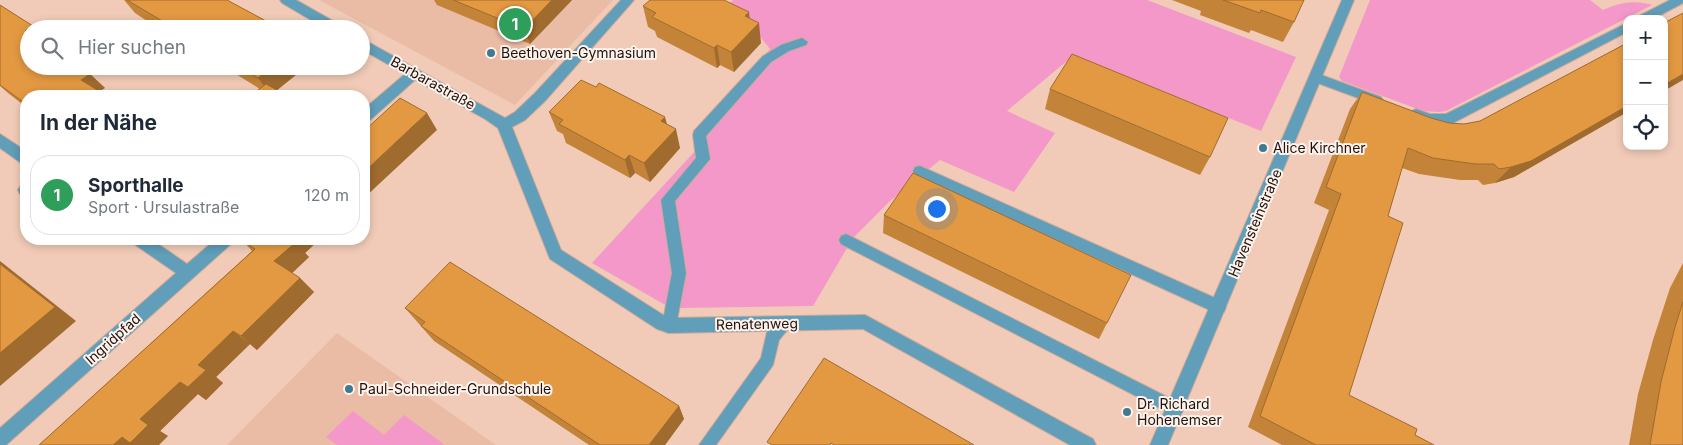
<!DOCTYPE html>
<html lang="de">
<meta charset="utf-8">
<style>
:root{--surface:#fff;--page:#f2f2f3;--text:#1f2937;--muted:#747a83;--line:#e0e1e3;--accent:#db2777}
body{margin:0;font-family:Inter,sans-serif;background:var(--page);color:var(--text)}
.controls{position:absolute;right:15px;top:15px;display:grid;overflow:hidden;border-radius:10px;box-shadow:0 2px 8px #0003}
.controls button{width:45px;height:45px;display:grid;place-items:center;padding:0;border:0;border-bottom:1px solid var(--line);background:var(--surface);color:var(--text);font:25px sans-serif}
.you{position:absolute;left:936px;top:208px;width:18px;height:18px;margin:-12px;border:4px solid #fff;border-radius:50%;background:#1a73e8;box-shadow:0 0 0 8px #1a73e833}
.badge{display:grid;place-items:center;width:32px;height:32px;border-radius:50%;background:var(--accent);color:#fff;font-size:16px;font-weight:700}
.pin{position:absolute;translate:-50% -50%;border:2px solid #fff;box-shadow:0 1px 5px #0006}
.list{margin:0;padding:0;list-style:none}
h2{display:flex;justify-content:space-between;align-items:center;height:65px;margin:0;padding:0 20px;font-size:21px}
h2 small{font-size:16px;font-weight:400;color:var(--muted)}
.list li{display:grid;grid-template-columns:32px 1fr auto;gap:15px;align-items:center;box-sizing:border-box;height:80px;margin:0 10px 10px;padding:0 10px;border:1px solid var(--line);border-radius:20px}
.list b{display:block;font-size:19px;white-space:nowrap}
.list p{margin:0;font-size:16px;white-space:nowrap;color:var(--muted)}
.list em{font-size:16px;font-style:normal;color:var(--muted)}
.icon{flex:none;width:28px;height:28px;fill:none;stroke:currentColor;stroke-width:2;stroke-linecap:round;stroke-linejoin:round}
.map{position:relative;flex:none;width:1683px;height:445px;overflow:hidden}
.search{position:absolute;background:var(--surface);box-shadow:0 2px 8px #0003;left:20px;top:20px;width:350px;height:55px;display:flex;align-items:center;gap:12px;box-sizing:border-box;padding:0 18px;border-radius:28px;color:var(--muted);font-size:19px}
.panel{position:absolute;background:var(--surface);box-shadow:0 2px 8px #0003;left:20px;top:90px;width:350px;height:155px;border-radius:20px}
.map>svg:first-child{display:block}
</style>
<div class="map">
<svg width="1683" height="445" viewBox="0 0 1683 445">
<rect width="100%" height="100%" fill="#f1cbb8"/>
<path fill="#eabca6" d="M319,0h294l-98,105z
M337,333l159,112h-269z"/>
<path fill="#f398c9" d="M733,0h414l149,57 -35,74 -187,-76 -67,56 48,22 -41,59 -74,-32 -51,42 -36,36 -40,68 -133,2 -13,-2 -75,-43 105,-114 -5,-13 78,-87 -19,-24 -29,-14z
M1370,0h220l13,10c16,-8 33,-10 49,-5l-206,106 -7,1 -16,-1 -81,-30 -3,-4z
M353,411l31,24 20,-20 41,30h-108l-11,-8z"/>
<g fill="none" stroke-linecap="round" stroke-linejoin="round">
<g stroke="#cbaa99" stroke-width="2">
<path id="lane" d="M1670,0h13v3l-30,16h-16l2,-3z
M1627,23v9l-174,91 -24,1 -17,-7 -2,-3 2,-3 4,-2 14,5h16z
M802,38l6,4 -2,3 -17,6 -18,11 -65,74 4,23 -35,42 11,72 -10,53 -2,5 -5,2 -5,-2 -2,-5 10,-53 -11,-73 35,-42 -3,-23 1,-4 69,-75 18,-11z
M1316,73l65,24 2,3 -2,3 -4,2 -65,-24 -2,-3 2,-3z
M920,166l304,136 2,5 -2,5 -5,1 -5,-1 -299,-137 -2,-4 2,-4z
M26,184v11l-6,-1 -2,-4 3,-5z
M846,234l335,170 3,5 -3,5 -5,2 -5,-2 -330,-170 -2,-4 2,-4z
M786,316l5,2 2,5 -14,17 -6,25 -57,80h-17l62,-87 6,-26 14,-14z"/>
</g>
<g stroke="#cbaa99" stroke-width="2">
<path id="street" d="M280,0h16l46,26 1,3h-17l-44,-26z
M621,0h13l-89,101 -20,19 -13,7 49,123 107,68 197,-3 228,124 3,6h-26l-207,-116 -194,4 -12,-4 -107,-70 -52,-131 -13,-9 -70,-39 -46,41 -5,1v-13l41,-35 -44,-25v-11l144,80 10,-6 20,-19z
M1342,0h12l-186,445h-18z
M0,134l26,17v14l-5,-2 -21,-15z
M132,239h19l36,25 29,-25h18l-3,5 -225,201h-6v-17l176,-155 -42,-29z"/>
</g>
<use href="#lane" fill="#609eb9" fill-rule="evenodd"/>
<use href="#street" fill="#609eb9" fill-rule="evenodd"/>
</g>
<path fill="#c38439" d="M124,0h103l44,29h-112l-24,-16z
M434,0h138l-42,44 -93,-39z
M1172,0h132l-10,22 -11,20 -32,-12 -2,3 -49,-18 1,-4z
M0,5l33,21 3,3h-7v37l61,8 15,14 -79,8v11l-18,-14 -8,-7z
M643,6l107,12 11,25 -27,29 -14,-7 -3,3 -60,-31 -2,-6 -7,-4z
M1627,43v69l-113,65 -19,6 -12,2 -5,-5h-18l-41,-6 -17,-6 -14,48 -39,179 66,40 19,10h-152l-34,-18 81,-217 -15,-7 36,-94 12,-17 69,26 18,5 15,1 16,-3z
M223,66h77l2,4 -25,20 -17,-1z
M1050,89l160,68 -10,18 -155,-66z
M549,112l118,12 13,24 -30,34 -15,-9 -5,5 -64,-35 -3,-9 -6,-3z
M884,215l223,108 -8,16 -216,-106z
M243,239h77l-15,14 4,4 -17,16 8,5 14,14 -57,58 -7,-6 -34,33 7,6 -17,17 -8,-6 -38,37 8,5 -129,9 213,-194 -10,-11z
M1683,263v182h-54l9,-51 15,-54 17,-52z
M405,308l274,98 5,13 -19,26h-76l-155,-104z"/>
<path fill="#9f6b2e" d="M552,0h20l-42,44 -6,-15z
M749,12l2,19 8,-8 2,20 -27,29 -3,-20 14,-36z
M266,21l5,8h-11l-2,-2z
M33,26l3,3h-7v6l-4,-4z
M717,45l3,20 -3,3 -3,-20z
M273,66h27l2,4 -31,25 -13,-17z
M90,74l15,14 -9,6 -15,-14z
M1683,74v6l-19,11v-6z
M1627,106v6l-113,65 -19,6 16,-16z
M427,113l10,17 -73,68v-26z
M665,117l5,18 6,-6 4,19 -30,34 -6,-19 17,-42z
M629,155l6,18 -5,5 -5,-18z
M290,239h30l-15,14 4,4 -20,19 -15,-15z
M0,261l76,60 -76,65z
M300,278l14,14 -57,58 -16,-14z
M233,331l17,13 -34,33 7,6 -17,17 -8,-6 -38,37 8,5 -9,9h-46z
M679,406l5,13 -19,26h-16z"/>
<path fill="#e39942" stroke="#9f6b2e" d="M127,0h100l39,21 -8,6 4,2h-101l-3,-2 6,-5z
M453,0h99l-28,29z
M650,0h74l25,12 -4,4 14,7 -28,29 -14,-7 -3,3 -62,-31 4,-4 -13,-7z
M1223,0h81l-10,22 -33,-12 -1,3z
M0,5l33,21 -8,5 4,3v32h50l11,8 -9,6 26,16h-81v8l-26,-19z
M1683,13v61l-19,11v-62z
M1627,43v63l-96,55 -20,6 -12,2 -5,-5h-19l-42,-6 -25,-10 -20,68 15,7 -54,172 68,34 -2,6 19,10h-118l-56,-29 81,-222 -15,-7 36,-95 69,26 18,5 15,1 16,-3z
M1072,54l156,64 -18,39 -160,-68z
M237,66h36l-15,12z
M581,80l15,7 3,-4 66,34 -4,4 15,8 -32,34 -15,-8 -4,5 -66,-36 4,-4 -14,-8z
M266,84l22,12h-38z
M400,98l27,15 -63,59v-41z
M913,173l218,102 -24,48 -223,-108z
M243,239h47l5,4 -21,18 26,17 -59,58 -8,-5 -35,34 8,5 -18,17 -8,-5 -40,37 8,6 -18,18 -8,-6 -9,8h-74l216,-196 -13,-9z
M450,262l229,144 -30,39h-49l-179,-119 4,-4 -20,-14z
M0,264l55,43 -55,46z
M1683,302v143h-33l11,-63 14,-55z
M824,358l150,87h-140l-3,-2 -1,2h-58l-5,-3z"/>
<g fill="#3f7a92" stroke="#fef2ec" stroke-width="2">
<circle cx="491" cy="53" r="5"/>
<circle cx="1263" cy="148" r="5"/>
<circle cx="349" cy="389" r="5"/>
<circle cx="1127" cy="412" r="5"/>
</g>
<g text-anchor="middle" stroke-width="4" stroke-linejoin="round" paint-order="stroke">
<g font-size="14" fill="#20130c" stroke="#fef2ec" text-anchor="start">
<text x="501" y="58">Beethoven-Gymnasium</text>
<text x="1273" y="153">Alice Kirchner</text>
<text x="359" y="394">Paul-Schneider-Grundschule</text>
<text x="1137" y="409">Dr. Richard<tspan x="1137" dy="16">Hohenemser</tspan></text>
</g>
<g font-size="14" fill="#20130c" stroke="#fef2ec">
<text transform="translate(433 83) rotate(29)" y="5">Barbarastraße</text>
<text transform="translate(1255 223) rotate(-67)" y="5">Havensteinstraße</text>
<text transform="translate(757 324) rotate(-1)" y="5">Renatenweg</text>
<text transform="translate(113 339) rotate(-42)" y="5">Ingridpfad</text>
</g>
</g>
</svg>
<div class="controls">
<button>+</button>
<button>−</button>
<button><svg class="icon" aria-label="locate" viewBox="0 0 24 24"><circle cx="12" cy="12" r="6"/><path d="M12 2v4M12 18v4M2 12h4M18 12h4"/></svg></button>
</div>
<div class="you"></div>
<div class="pin badge" style="left:515px;top:24px;background:#2e9e5b">1</div>
<div class="search"><svg class="icon" aria-label="search" viewBox="0 0 24 24"><circle cx="10" cy="10" r="6"/><path d="M15 15l6 6"/></svg>Hier suchen</div>
<section class="panel">
<h2>In der Nähe<small></small></h2>
<ul class="list">
<li><span class="badge" style="background:#2e9e5b">1</span><div><b>Sporthalle</b><p>Sport · Ursulastraße</p></div><em>120 m</em></li>
</ul>
</section>
</div>
